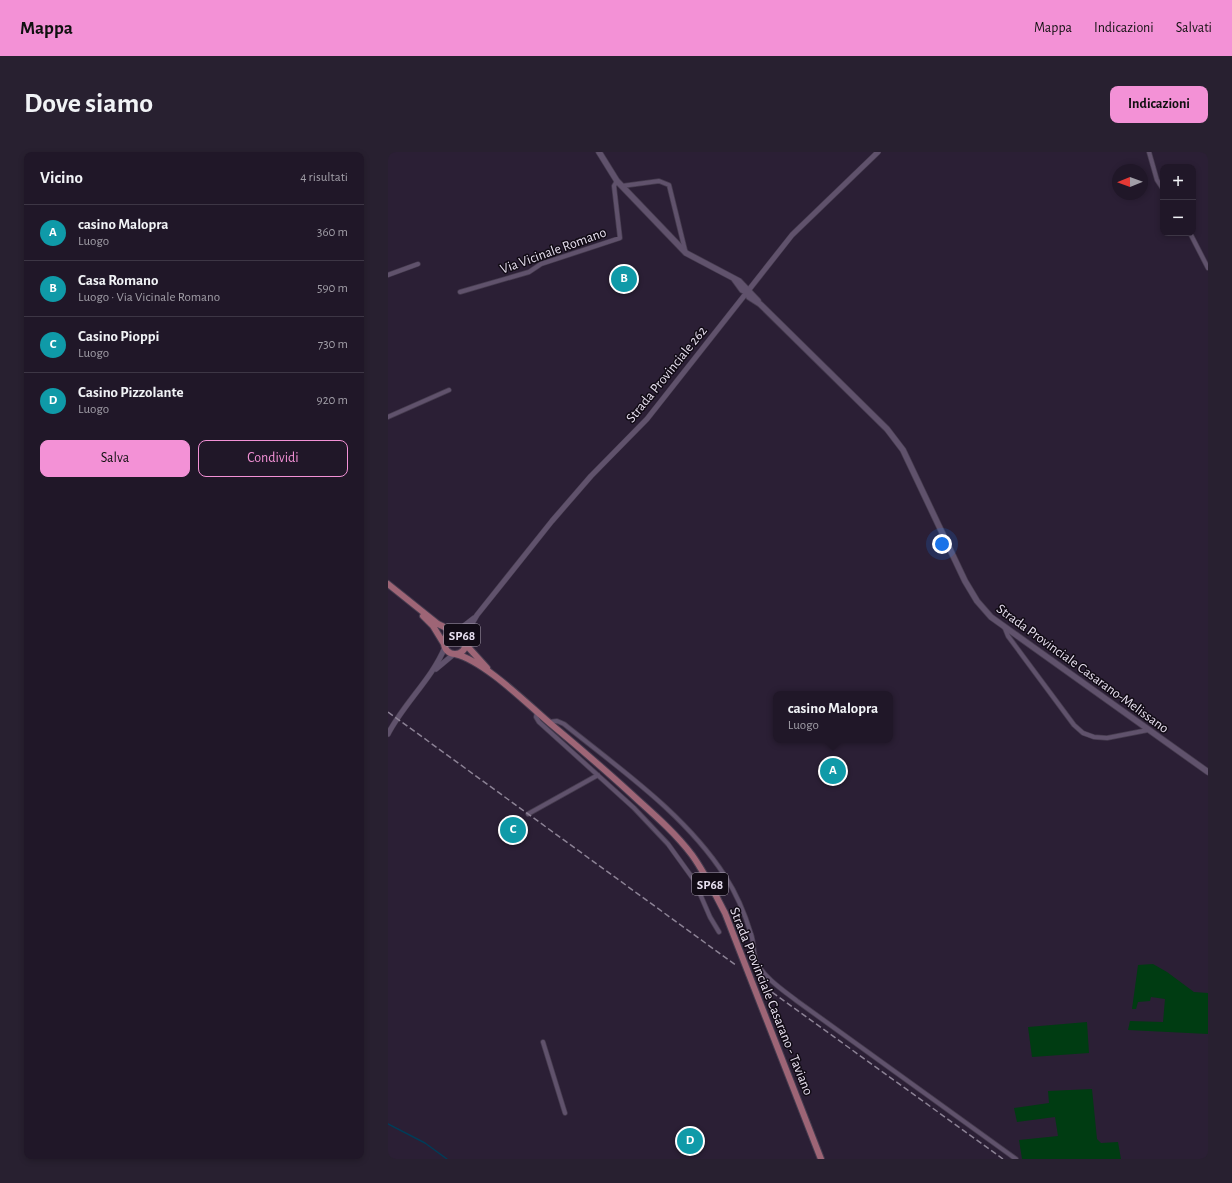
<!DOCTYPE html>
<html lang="it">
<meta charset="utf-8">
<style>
:root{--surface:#201728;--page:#282030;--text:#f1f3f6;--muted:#a29fa8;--line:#3d3645;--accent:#f391d6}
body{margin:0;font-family:"Alegreya Sans",sans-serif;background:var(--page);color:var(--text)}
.controls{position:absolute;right:12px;top:12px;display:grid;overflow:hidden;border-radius:8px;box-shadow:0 2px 6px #0003}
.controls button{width:36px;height:36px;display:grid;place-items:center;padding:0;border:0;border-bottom:1px solid var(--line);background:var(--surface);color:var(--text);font:20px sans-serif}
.compass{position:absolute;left:724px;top:12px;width:36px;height:36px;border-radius:50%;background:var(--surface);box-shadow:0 2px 6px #0003;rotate:269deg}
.you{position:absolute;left:554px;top:392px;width:14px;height:14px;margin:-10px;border:3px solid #fff;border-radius:50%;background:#1a73e8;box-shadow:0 0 0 6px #1a73e833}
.badge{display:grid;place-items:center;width:26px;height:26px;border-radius:50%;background:var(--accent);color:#fff;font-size:13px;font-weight:700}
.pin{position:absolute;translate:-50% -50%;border:2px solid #fff;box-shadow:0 1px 4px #0006}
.popup{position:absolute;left:385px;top:539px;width:120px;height:52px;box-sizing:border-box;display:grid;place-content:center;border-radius:8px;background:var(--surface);filter:drop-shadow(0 1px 3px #0005);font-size:13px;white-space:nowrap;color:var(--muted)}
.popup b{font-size:15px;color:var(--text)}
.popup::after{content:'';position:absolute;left:50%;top:100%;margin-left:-8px;border:8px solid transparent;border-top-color:var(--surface)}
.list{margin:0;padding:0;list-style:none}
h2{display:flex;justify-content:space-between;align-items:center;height:52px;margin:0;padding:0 16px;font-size:17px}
h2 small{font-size:13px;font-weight:400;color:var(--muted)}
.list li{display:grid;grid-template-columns:26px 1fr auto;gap:12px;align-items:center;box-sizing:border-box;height:56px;padding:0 16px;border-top:1px solid var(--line)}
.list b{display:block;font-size:15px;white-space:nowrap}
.list p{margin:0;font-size:13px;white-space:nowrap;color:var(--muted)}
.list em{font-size:13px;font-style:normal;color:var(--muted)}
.actions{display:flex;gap:8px;padding:12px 16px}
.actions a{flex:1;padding:9px 0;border:1px solid var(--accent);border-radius:8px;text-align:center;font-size:14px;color:var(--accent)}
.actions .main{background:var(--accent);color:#111}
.map{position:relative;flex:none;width:820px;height:1007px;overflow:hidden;border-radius:8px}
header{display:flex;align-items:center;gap:24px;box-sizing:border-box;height:56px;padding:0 20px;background:var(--accent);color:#111}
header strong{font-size:19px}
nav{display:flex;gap:22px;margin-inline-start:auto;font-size:14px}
.intro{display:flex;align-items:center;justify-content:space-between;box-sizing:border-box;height:96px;padding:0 24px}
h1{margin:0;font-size:28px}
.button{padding:10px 18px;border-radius:8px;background:var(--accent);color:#111;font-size:14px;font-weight:700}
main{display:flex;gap:24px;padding:0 24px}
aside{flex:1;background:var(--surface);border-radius:8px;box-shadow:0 2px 6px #0003}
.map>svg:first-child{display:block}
</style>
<header>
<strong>Mappa</strong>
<nav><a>Mappa</a><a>Indicazioni</a><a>Salvati</a></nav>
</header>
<div class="intro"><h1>Dove siamo</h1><a class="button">Indicazioni</a></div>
<main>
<aside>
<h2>Vicino<small>4 risultati</small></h2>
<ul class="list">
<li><span class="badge" style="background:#0f9aa8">A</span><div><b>casino Malopra</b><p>Luogo</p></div><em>360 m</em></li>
<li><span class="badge" style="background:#0f9aa8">B</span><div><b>Casa Romano</b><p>Luogo · Via Vicinale Romano</p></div><em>590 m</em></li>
<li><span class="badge" style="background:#0f9aa8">C</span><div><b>Casino Pioppi</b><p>Luogo</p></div><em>730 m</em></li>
<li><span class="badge" style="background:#0f9aa8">D</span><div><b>Casino Pizzolante</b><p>Luogo</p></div><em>920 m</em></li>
</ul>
<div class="actions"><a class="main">Salva</a><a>Condividi</a></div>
</aside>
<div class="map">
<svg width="820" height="1007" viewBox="0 0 820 1007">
<rect width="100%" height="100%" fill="#2b1f35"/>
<path fill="#003c12" d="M765,812l14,8 27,20 14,1v41l-80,-4 2,-9 33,1 2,-23 -14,-2 -1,4 -12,1 -2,7h-4l6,-44z
M699,870l2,31 -57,4 -4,-30z
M704,937l5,50 4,4 17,-1 3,17h-99l-3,-19 39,-4 -3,-19 -38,5 -3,-14 35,-5 -1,-12z"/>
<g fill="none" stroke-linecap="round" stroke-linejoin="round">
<path stroke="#003c58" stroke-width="1.5" d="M0,972l37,19 22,16"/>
<g stroke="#463c4f" stroke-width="5.5">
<path id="minor" d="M761,0l8,28 6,9
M234,34l37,-5 10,4 16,65
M802,81l18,35
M0,123l30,-11
M72,140l69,-20 12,-8 79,-26 -6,-52 3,-5
M0,265l61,-27
M616,474l4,10 66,89 9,8 11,4 13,1 41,-8
M149,560l-1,5 3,5 95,86 34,36 26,36 16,37 9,15
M161,570l8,-1 7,3c57,46 121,90 161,152 11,17 20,38 26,58 3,8 2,18 5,27 6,15 28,30 41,40l219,158
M140,662l70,-39
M155,890l22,71"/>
</g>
<g stroke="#463c4f" stroke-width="6">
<path id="tertiary" d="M68,480l18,-14
M77,487l2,-7 10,-17 75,-94 39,-45 56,-57 145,-184 86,-83
M48,517l18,-15
M0,582c16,-31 44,-55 57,-87"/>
</g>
<g stroke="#463c4f" stroke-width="7">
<path id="secondary" d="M211,0l18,29 69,72 53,28 19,20
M346,127l8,11 5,2 2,5 11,7 127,125 16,21 62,131 12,20 14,16 217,155"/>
</g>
<g stroke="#463c4f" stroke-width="8">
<path id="primary" d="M0,432l50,40 17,8
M35,464l10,10 11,18
M56 491a11 11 0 1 1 22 0a11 11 0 1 1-22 0Z
M78,489l2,6 19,21
M67,502c30,7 73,51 97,71 30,25 59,50 87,76 19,17 38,34 53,54 13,18 23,39 33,58l96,246"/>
</g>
<use href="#minor" stroke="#60526c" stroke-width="4"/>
<use href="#tertiary" stroke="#60526c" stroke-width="5"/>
<use href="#secondary" stroke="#60526c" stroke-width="5.5"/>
<use href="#primary" stroke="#9e6576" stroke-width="6"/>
<path stroke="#8c8295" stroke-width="1.5" stroke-dasharray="6 3" stroke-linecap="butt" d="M0,560l349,254
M377,835l238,172"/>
</g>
<g text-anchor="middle" stroke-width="3" stroke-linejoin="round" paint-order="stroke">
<g fill="#110b15" stroke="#a79fae" stroke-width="1">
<rect x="56" y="472" width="36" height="22" rx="3"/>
<rect x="304" y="721" width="36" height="22" rx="3"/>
</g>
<g font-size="13" font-weight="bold" fill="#e7dfef">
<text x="74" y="488">SP68</text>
<text x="322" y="737">SP68</text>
</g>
<g font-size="14" fill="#e7dfef" stroke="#110b15">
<text transform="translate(165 98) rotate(-20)" y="5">Via Vicinale Romano</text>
<text transform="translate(278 222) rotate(-51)" y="5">Strada Provinciale 262</text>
<text transform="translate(695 516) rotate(36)" y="5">Strada Provinciale Casarano-Melissano</text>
<text transform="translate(384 849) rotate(68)" y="5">Strada Provinciale Casarano - Taviano</text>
</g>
</g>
</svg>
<div class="controls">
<button>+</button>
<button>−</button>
</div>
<svg class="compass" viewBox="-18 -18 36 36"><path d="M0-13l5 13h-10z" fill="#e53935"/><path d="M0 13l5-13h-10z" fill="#a29fa8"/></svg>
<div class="you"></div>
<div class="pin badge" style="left:445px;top:619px;background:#0f9aa8">A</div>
<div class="popup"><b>casino Malopra</b>Luogo</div>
<div class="pin badge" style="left:236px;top:127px;background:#0f9aa8">B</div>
<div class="pin badge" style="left:125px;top:678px;background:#0f9aa8">C</div>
<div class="pin badge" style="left:302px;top:989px;background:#0f9aa8">D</div>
</div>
</main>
